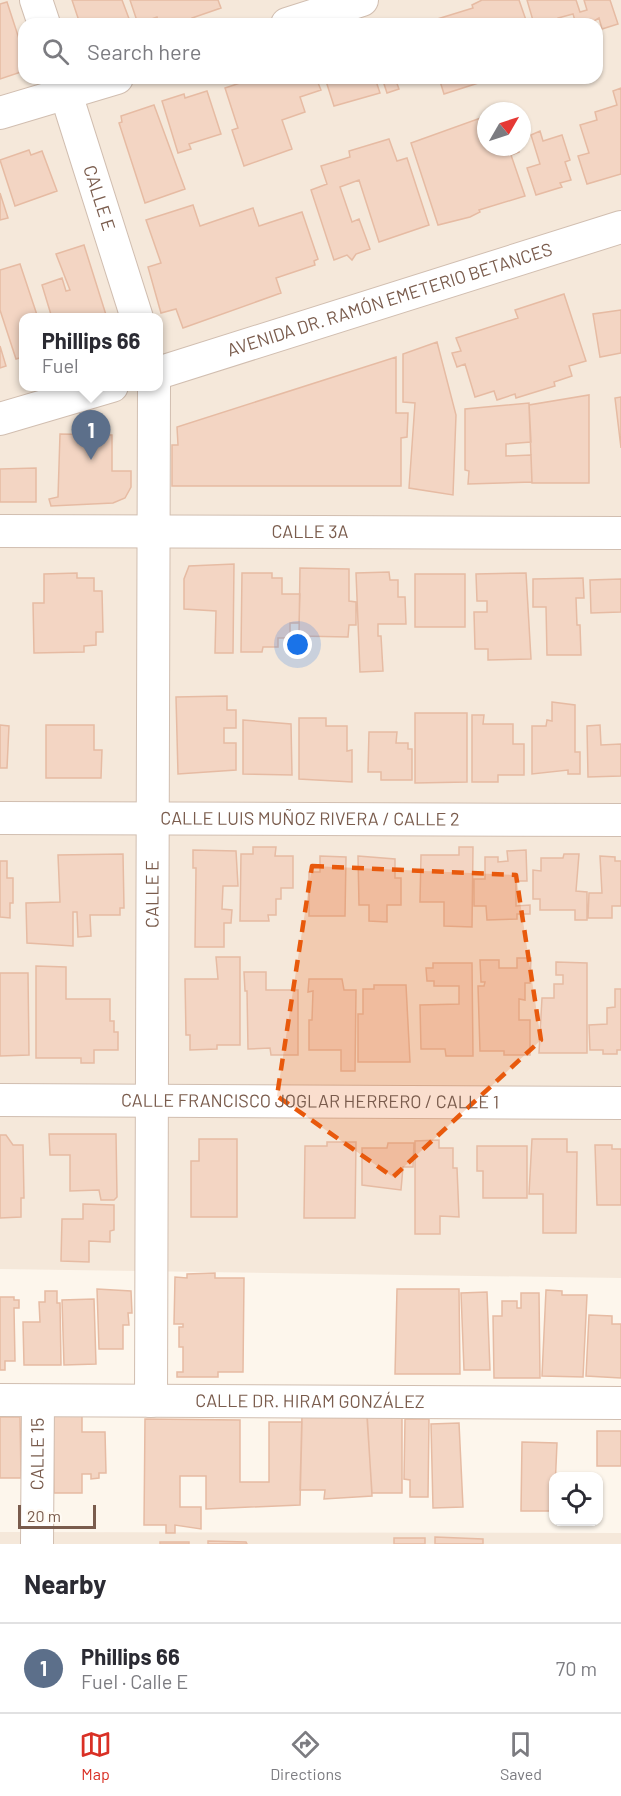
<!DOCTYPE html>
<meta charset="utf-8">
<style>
:root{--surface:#fff;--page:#f7f7f7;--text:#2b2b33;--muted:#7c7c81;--line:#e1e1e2;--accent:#d93025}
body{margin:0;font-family:Barlow,sans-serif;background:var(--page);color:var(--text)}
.controls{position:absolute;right:18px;bottom:18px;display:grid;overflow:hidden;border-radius:12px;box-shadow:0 2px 4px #0004}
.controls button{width:54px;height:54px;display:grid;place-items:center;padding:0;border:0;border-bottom:2px solid var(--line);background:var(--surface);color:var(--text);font:30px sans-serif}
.compass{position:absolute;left:477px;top:102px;width:54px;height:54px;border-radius:50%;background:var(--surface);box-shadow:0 2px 4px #0004;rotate:51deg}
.scale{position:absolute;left:18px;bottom:15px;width:78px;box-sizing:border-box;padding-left:6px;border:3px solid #7a5c4d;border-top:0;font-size:16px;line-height:21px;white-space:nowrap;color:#7a5c4d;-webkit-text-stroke:4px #fffaf3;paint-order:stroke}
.you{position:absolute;left:298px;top:645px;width:21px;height:21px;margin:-15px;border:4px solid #fff;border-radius:50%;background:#1a73e8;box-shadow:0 0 0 9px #1a73e833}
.badge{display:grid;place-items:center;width:39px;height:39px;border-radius:50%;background:var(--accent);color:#fff;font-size:20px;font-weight:700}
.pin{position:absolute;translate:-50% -50px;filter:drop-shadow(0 2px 3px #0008)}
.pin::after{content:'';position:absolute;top:32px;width:21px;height:18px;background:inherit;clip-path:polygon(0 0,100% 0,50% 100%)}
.popup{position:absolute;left:19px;top:313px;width:144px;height:78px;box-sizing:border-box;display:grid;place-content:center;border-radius:12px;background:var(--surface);filter:drop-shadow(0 2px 4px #0005);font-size:20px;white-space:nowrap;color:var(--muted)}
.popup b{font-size:22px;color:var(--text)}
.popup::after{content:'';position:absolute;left:50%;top:100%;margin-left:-12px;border:12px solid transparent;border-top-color:var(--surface)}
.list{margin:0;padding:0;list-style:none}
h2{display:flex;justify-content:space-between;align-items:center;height:78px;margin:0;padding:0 24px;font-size:26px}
h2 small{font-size:20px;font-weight:400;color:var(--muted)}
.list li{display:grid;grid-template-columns:39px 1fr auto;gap:18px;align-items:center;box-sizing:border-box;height:90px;padding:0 24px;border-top:2px solid var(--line)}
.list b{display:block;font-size:22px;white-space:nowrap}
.list p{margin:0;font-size:20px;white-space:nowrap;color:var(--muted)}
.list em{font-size:20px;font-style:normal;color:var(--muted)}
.icon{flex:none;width:33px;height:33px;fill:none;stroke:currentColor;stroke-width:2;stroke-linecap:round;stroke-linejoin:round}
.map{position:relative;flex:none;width:621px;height:1544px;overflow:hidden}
.search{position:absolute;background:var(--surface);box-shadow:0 2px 4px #0004;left:18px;right:18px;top:18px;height:66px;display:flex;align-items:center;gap:15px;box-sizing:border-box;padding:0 21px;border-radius:18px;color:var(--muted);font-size:22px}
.sheet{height:168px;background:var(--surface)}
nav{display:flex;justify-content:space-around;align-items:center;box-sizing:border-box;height:84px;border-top:2px solid var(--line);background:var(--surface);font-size:16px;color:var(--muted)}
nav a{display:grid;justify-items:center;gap:3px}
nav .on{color:var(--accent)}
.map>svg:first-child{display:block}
</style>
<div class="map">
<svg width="621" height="1544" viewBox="0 0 621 1544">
<rect width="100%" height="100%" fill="#fdf6ec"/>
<path fill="#f5e8da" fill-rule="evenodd" d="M0,0h621v1278l-621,-9zM24,24h573v54h-573zM486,111h36v36h-36zM23,318h135v68h-135z
M0,1532l621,1v11h-621z"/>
<path fill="#f3d5c3" stroke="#e6bba3" stroke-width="1.5" d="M72,0h50l9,24h-51z
M130,0h88l3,8 -29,10 1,4 -6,2h-28l-2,-7 -19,7z
M482,0h37l8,23 5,1h-102l5,-2 -1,-2 39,-12 -1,-3z
M527,0h49l4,12 7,-2 -3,-10h26l8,24 -16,5 -3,-11 -10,6h-13l-3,-10 -15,4 1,6h-25z
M7,2l17,52v17l-24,8v-75z
M255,78h61l5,12 -21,7 5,15 -23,8 10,29 -48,17 -12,-36 6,-2 -13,-40z
M325,78h50l5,15 -46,13z
M382,78h13l4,11 -12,4z
M439,78h55l-50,16z
M621,88v86l-34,10 -9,-28 11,-3 -9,-28 17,-5 -2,-8 22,-7 -4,-14z
M207,91l14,43 -32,10 2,5 -13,4 -16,-52 22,-7 1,4z
M154,105l31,84 -40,14 -26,-80 3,-1 -1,-6z
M486,116v31h31l2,5 -8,3 14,41 -46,14 1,2 -10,5 -32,8 -27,-82z
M540,131l3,10 19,-6 8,25 -5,2 6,18 -11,3 2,4 -26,8 -9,-27 13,-4 -9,-29z
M389,139l8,22 10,-3 22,67 -50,17 -20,-62 -19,7 12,35 7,-3 11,30 -14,5 -4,6 -5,-5 -13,5 -23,-70 16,-6 -6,-18 29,-9 -1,-6z
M29,150l2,5 11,-4 15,40 -42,15 -15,-46z
M0,193l8,25 -8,2z
M193,205l7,21 53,-18 6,18 43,-14 16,47 -4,2 1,4 -39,13 5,15 -98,35 -7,-19 -15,4 -13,-46 13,-4 -15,-43z
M84,245l23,73h-55l-10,-33 20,-7 4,13 4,-1 -14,-36z
M20,264l18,54h-15v39l-7,2 -16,-49v-40z
M564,294l22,67 -17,5 3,10 -18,6 1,4 -39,12 -1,-4 -18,6 -3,-9 -19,6 -10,-33 -8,3 -5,-14 9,-2 -5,-13 62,-20 -3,-8z
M621,310v43l-21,4 -7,-43z
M437,342l19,73 -3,80 -44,-7 6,-85 -12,-1v-48z
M0,346l6,20 -6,2z
M396,357v56h12l-1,24 -6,1v48h-229v-41h6l-1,-18z
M589,395v88h-57l-3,-78z
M621,397v51l-6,-50z
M529,403l2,39 -25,2v12l25,-1 1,27 -64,2 1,-13 -4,-1v-61z
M60,434l52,1v36h19v16l-6,11 -12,5 -62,3 -2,-7 9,-2z
M36,468v34h-36v-33z
M234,564l-1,89h-18l1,-42 -32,-2v-30l5,-13z
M300,568l49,1v32l7,1v23h-7l-1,12 -49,-1z
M389,572l1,8h8v17h7l1,27h-28v12h3l2,35 -23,1 -4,-99z
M77,573v5h17v13h8l1,41h-7v13l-12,1v6l-50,1 -1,-50h11v-29z
M242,573h30v5h10v16h18l-1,29h-9v15h-12v9h-15l-1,5h-21z
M526,573l5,86 -43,1v-11h-13l-1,-37h13v-11h-10l-1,-27z
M415,574h50v53h-50z
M583,578l1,20h-8l1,27h3l1,30h-34l-1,-48h-13v-28z
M621,579v33l-30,1 -1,-33z
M227,696v14h9v18h-12v15h12v27l-58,4 -2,-77z
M552,702l23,3v47h5v22h-12v-4l-36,4v-48h14l1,-6 5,1z
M415,713h52v69l-52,1z
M472,715h12l-1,9h30v20h11v31h-26v7h-26z
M299,718h27v8h21v25l5,-1v32l-53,-3z
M243,720l48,4 1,51 -49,-1z
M0,725l9,1 -2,42h-7z
M46,725h48v25h8l-1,28h-55z
M600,725l1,20 20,-1v32l-33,1 -1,-51z
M369,732h28l-1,11h12v6h4v31h-31v-8h-13z
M253,847h23l-1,9h18v32h-12v11h-5v16h-8l1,6h-29l1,-67h12z
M459,847h14l-1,80 -28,-1v-24h-24l1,-47h38z
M193,850l43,1 2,35h-15l-1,23 10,1 -1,13h-7v24h-29l1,-79h-3z
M526,850l1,31h-11v25l14,-1v9h-13v5l-30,1 -1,-14h-12v-27h11v-22h13v5l10,-1 -1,-10z
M123,854l1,54h-4v7h-30l1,21 -13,1 -1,-25h-4v34l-46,-3 -1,-40 34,-1 -2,-47z
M564,854h15l-3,37 11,1v28h-12v-10h-35v-11h-7v-29l8,1v-13h22z
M320,856l26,1 -1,59h-36v-44h11z
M358,856l37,3v19h6v27h-14v17l-18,-1v-16h-10z
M600,856l15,1v4h6v45h-9v12h-24l1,-25h13z
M0,861h7v17h6v25h-3v15l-10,-1z
M216,957h24v88h-23v4l-27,1v-15h-4l-1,-56h33z
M517,958h14l-1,25h-5v17l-6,-1v21h11v35h-26v-4h-24l-2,-65h6l1,-4h-4l-1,-22h19v8h18z
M556,962l31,1v90h-48l3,-55h12v-14h9v-9h-7z
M433,963h39l1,93h-27l-1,-7h-24l-1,-44 39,-1v-18h-25v-5h-7l-1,-13h7z
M36,966l30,1v32h44v22h4v11h4v18h-24v13h-13v-5h-45z
M244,972h22v18h32v65h-27l-1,-7 -22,1 -1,-58h-2z
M0,973h28l1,82 -29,1z
M309,979h33l2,11h12l-1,81h-14v-21h-32v-30h3l1,-29 -5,1z
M374,985h32l4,77h-52v-48h5v-25h11z
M615,989h6v61h-4v4h-14v-4h-13l-1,-25 18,-1v-16l8,-1z
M49,1134h67l1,63 -3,3h-13l-2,-10 -29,1v-36h-20z
M0,1135h6l7,10h10l1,53h-3v19l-21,1z
M199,1139h38v78h-46v-56h8z
M532,1139h35v13h10l-1,81h-33v-39h-14z
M439,1140v8h14v20h4l2,49 -19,-1v18h-25v-93z
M327,1142h29l-1,76h-51l1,-72h22z
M388,1143h26l-1,24h-10l-2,23 -39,-5v-37h25z
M595,1145h17v4h9v56h-24z
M477,1146h50v52h-44v-27h-6z
M83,1204l31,1v25l-4,1v11l-21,-1v21l-28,-1 1,-42h21z
M215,1273v5h29l-1,94h-25v5h-41v-5h6v-25h-4v-20h4v-3h-9l1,-47 12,1v-4z
M97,1289l34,2 1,22h-4l1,12h-6v24h-24z
M397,1289h62l1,85h-65z
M546,1290l16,1v4h25l-4,82 -41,-1z
M45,1291h12v12h3l1,62h-37l-1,-43h17l-1,-20h6z
M487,1292l3,78h-26l-3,-77z
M521,1293h18l1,85h-46l-1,-62h9v-15h15v7h4z
M0,1297h14v3h5v8h-5l1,53h-10v9h-5z
M94,1299l2,65 -32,1 -2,-65z
M589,1315l23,1v8h9v54l-35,-2z
M367,1413l5,83 -48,3 1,-9h-25l2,-75z
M82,1415v17h23l1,41h-7v5l-8,1v-5h-9v19h-28l-1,-77z
M0,1417h20l1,61h-21z
M367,1417h35v76h-30z
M145,1419l95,1v62h29v-60h33l-2,83 -94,4v-33h-26v31h21v22l-26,-4v8h-9v-8h-22z
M405,1419h24l-1,78h-18v-17l-6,-1z
M459,1423l4,84 -30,1 -2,-84z
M597,1431h24v35h-24z
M522,1442l35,1 -3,68h-33z
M435,1537l48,2v5h-48z
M394,1538h31v6h-31z
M208,1541l38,1 1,2h-39z
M160,1542h29v2h-29z"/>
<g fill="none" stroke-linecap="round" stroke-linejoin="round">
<g stroke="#d1beb0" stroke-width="34">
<g id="minor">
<path d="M36,0l8,24"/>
<path d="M287,24l75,-24"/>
<path id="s1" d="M61,78l76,240"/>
<path d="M0,113l117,-35"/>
<path id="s2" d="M158,373l463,-146"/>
<path d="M0,419l112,-33"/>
<path id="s3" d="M0,531l621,2"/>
<path id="s4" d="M0,818l621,2"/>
<path id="s5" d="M0,1100l621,3"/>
<path id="s6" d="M0,1400l621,3"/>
<path id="s7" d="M151,1401l3,-1015"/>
<path id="s8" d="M37,1544l1,-143"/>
</g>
</g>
<use href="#minor" stroke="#fff" stroke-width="32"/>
</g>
<path fill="#e8590c" fill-opacity="0.2" stroke="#e8590c" stroke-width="4.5" stroke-dasharray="12 8" stroke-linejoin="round" d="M312,866l204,9 25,165 -148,137 -116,-81z"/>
<g text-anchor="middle" stroke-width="4.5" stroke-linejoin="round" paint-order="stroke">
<g font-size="18" fill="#7a5c4d" stroke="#fffaf3">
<text dy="6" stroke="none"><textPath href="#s1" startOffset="126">CALLE E</textPath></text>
<text dy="6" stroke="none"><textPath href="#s2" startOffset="243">AVENIDA DR. RAMÓN EMETERIO BETANCES</textPath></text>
<text dy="6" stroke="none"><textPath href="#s3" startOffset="310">CALLE 3A</textPath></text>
<text dy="6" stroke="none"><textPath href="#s4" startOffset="310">CALLE LUIS MUÑOZ RIVERA / CALLE 2</textPath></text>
<text dy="6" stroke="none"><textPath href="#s7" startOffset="507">CALLE E</textPath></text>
<text dy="6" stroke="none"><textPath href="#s5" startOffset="310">CALLE FRANCISCO JOGLAR HERRERO / CALLE 1</textPath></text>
<text dy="6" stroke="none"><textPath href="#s6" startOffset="310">CALLE DR. HIRAM GONZÁLEZ</textPath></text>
<text dy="6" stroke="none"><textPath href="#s8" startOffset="90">CALLE 15</textPath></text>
</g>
</g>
</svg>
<div class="controls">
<button><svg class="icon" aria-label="locate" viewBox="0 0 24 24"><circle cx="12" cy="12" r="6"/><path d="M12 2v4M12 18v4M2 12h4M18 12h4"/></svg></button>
</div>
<svg class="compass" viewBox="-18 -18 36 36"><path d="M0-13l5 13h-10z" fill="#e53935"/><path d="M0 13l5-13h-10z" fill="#7c7c81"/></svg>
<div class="scale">20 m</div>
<div class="you"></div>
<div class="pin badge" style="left:91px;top:460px;background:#5c6f8a">1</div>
<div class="popup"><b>Phillips 66</b>Fuel</div>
<div class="search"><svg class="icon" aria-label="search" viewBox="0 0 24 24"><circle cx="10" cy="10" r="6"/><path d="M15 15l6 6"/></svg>Search here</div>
</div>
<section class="sheet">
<h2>Nearby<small></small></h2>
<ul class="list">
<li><span class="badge" style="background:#5c6f8a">1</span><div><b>Phillips 66</b><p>Fuel · Calle E</p></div><em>70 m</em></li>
</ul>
</section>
<nav>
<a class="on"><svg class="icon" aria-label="map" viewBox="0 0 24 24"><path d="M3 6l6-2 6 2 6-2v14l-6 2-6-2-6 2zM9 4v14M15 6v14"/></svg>Map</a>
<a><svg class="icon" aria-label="directions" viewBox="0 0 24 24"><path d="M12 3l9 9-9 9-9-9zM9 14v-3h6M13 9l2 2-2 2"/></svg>Directions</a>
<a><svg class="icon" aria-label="saved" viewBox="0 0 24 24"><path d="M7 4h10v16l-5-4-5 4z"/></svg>Saved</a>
</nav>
